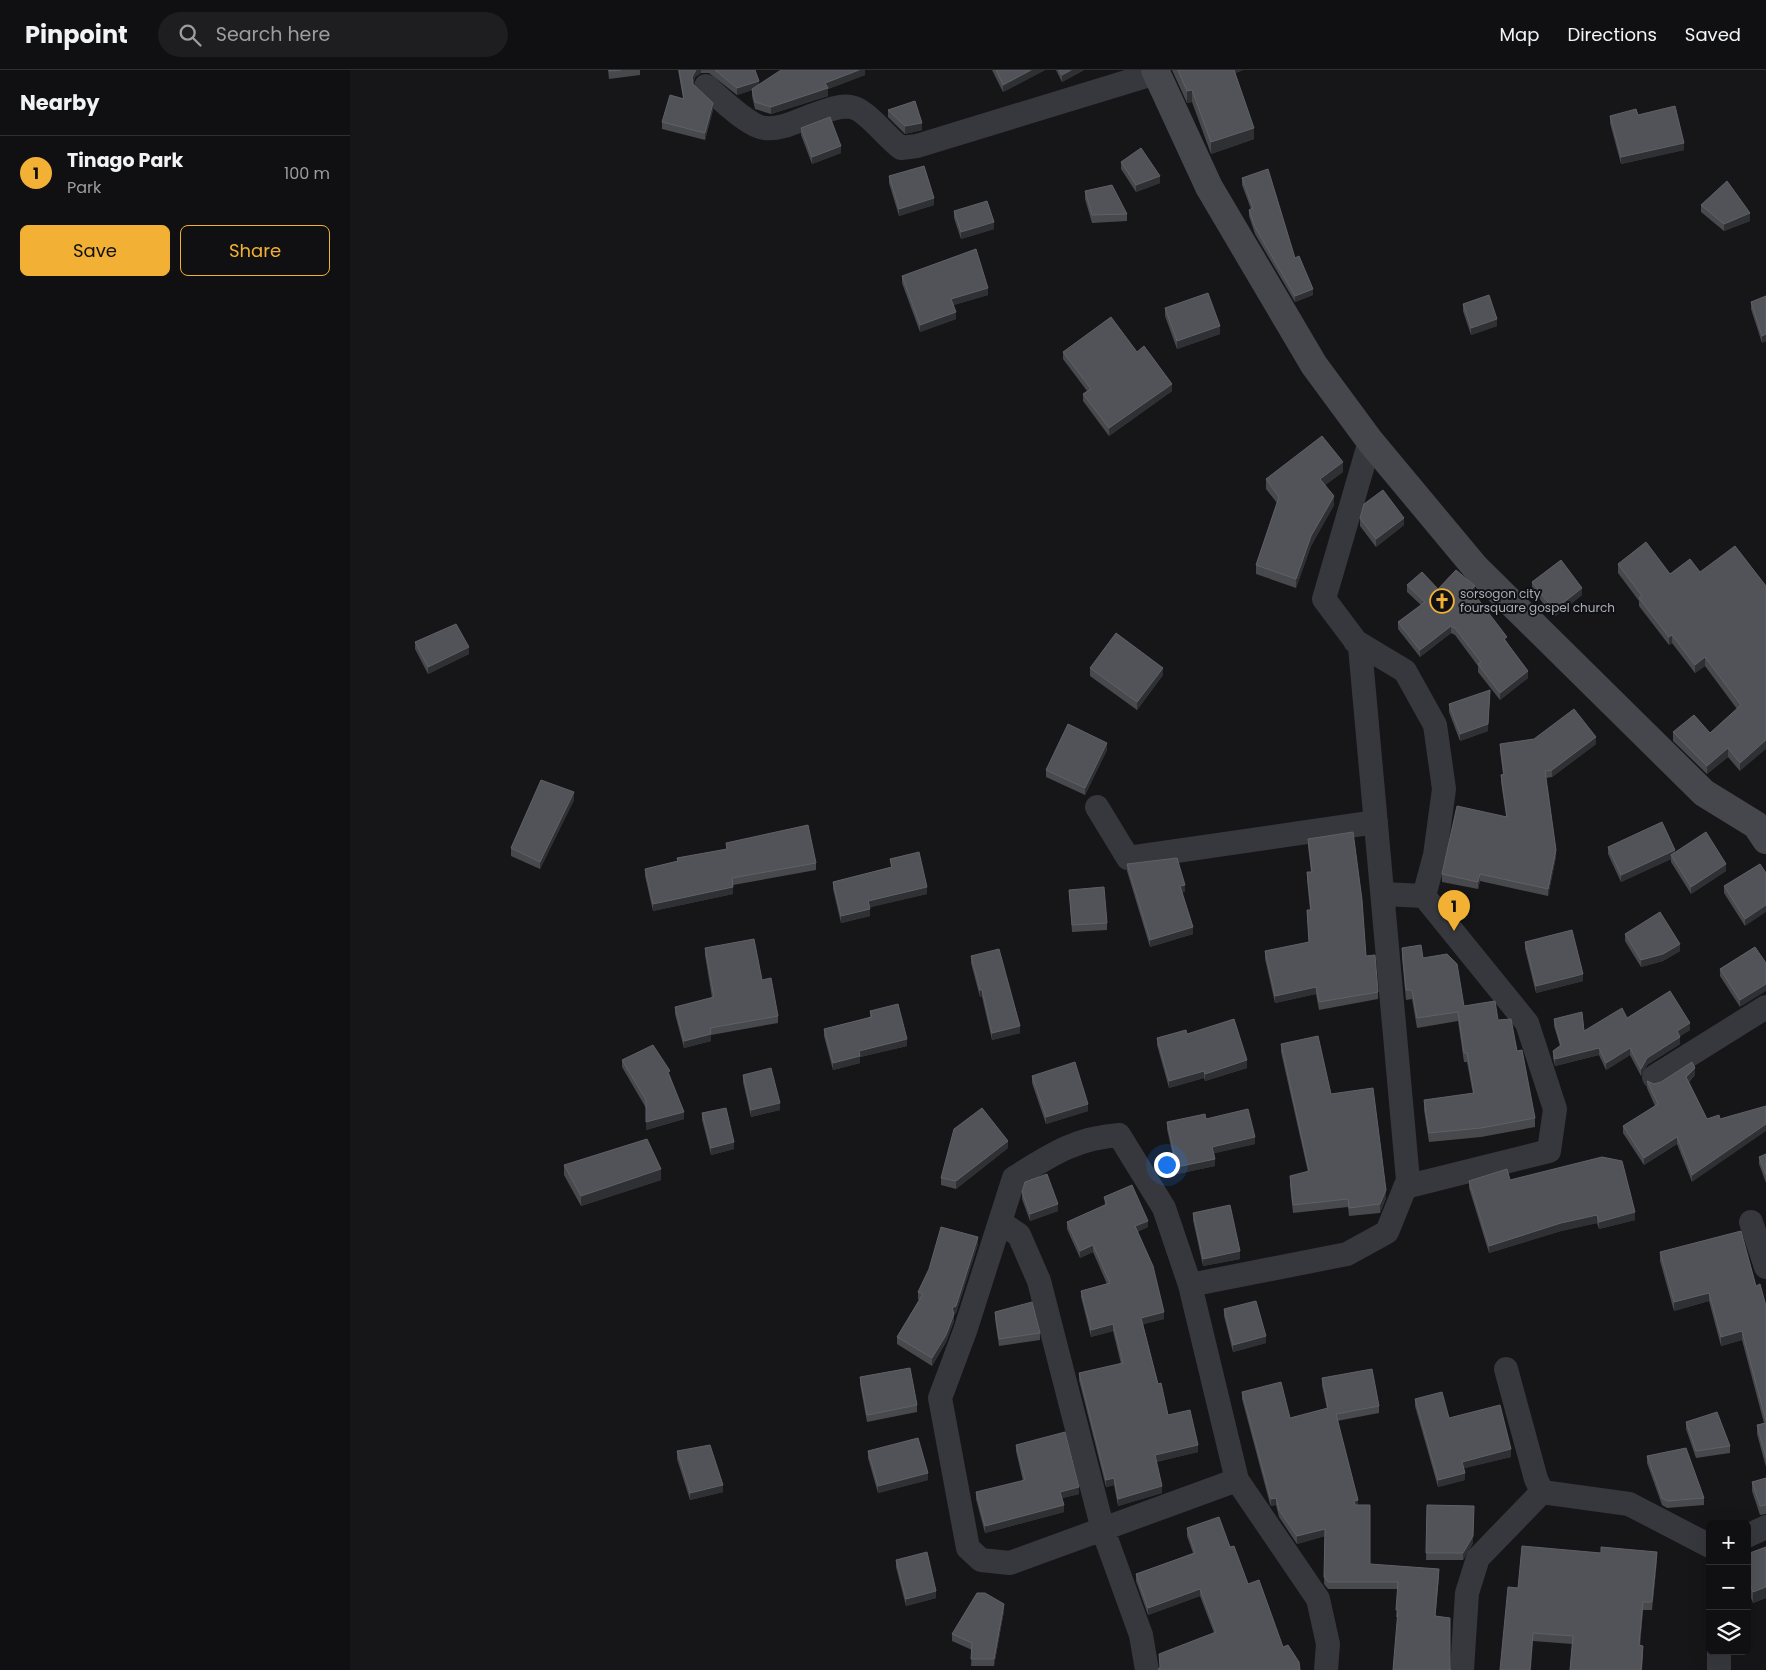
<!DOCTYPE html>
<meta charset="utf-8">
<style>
:root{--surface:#101012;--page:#1e1e20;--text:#f1f3f6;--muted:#9c9d9f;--line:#303032;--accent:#f2b134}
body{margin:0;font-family:Poppins,sans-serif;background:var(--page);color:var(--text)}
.controls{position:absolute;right:15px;bottom:15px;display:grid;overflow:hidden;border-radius:8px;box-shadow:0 5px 20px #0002}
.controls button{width:45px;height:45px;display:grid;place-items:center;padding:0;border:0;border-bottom:1px solid var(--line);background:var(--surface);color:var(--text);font:25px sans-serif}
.you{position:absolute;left:816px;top:1094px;width:18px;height:18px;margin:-12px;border:4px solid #fff;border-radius:50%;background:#1a73e8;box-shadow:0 0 0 8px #1a73e833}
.badge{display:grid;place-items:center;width:32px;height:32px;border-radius:50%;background:var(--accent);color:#111;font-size:16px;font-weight:700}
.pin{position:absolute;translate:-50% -41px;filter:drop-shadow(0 1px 2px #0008)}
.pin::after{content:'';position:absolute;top:26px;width:18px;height:15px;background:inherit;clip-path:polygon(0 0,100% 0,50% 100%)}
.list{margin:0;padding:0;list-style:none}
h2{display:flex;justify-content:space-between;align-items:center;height:65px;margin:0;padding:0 20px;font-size:21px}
h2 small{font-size:16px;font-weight:400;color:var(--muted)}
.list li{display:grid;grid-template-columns:32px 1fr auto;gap:15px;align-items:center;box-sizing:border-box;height:75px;padding:0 20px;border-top:1px solid var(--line)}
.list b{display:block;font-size:19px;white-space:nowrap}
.list p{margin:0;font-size:16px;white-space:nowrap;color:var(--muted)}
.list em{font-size:16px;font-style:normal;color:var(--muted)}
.actions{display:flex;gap:10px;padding:15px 20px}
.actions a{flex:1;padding:11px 0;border:1px solid var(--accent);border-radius:8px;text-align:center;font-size:18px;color:var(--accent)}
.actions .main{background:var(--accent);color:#111}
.icon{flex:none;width:28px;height:28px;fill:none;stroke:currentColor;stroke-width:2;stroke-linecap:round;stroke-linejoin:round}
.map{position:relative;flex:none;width:1416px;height:1600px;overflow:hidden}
header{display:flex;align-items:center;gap:30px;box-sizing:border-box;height:70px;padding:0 25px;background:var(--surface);border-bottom:1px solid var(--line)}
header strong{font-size:24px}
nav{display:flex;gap:28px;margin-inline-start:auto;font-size:18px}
.search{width:350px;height:45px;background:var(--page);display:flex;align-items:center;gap:12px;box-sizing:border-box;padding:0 18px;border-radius:28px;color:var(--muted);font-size:19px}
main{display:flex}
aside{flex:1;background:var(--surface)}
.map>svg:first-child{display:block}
</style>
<header>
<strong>Pinpoint</strong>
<div class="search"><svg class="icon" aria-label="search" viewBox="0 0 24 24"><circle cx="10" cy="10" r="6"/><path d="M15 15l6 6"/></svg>Search here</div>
<nav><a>Map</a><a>Directions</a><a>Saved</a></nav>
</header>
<main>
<aside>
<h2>Nearby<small></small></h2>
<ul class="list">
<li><span class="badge">1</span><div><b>Tinago Park</b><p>Park</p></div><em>100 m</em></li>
</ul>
<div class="actions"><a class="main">Save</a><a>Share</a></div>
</aside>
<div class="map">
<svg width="1416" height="1600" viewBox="0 0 1416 1600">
<rect width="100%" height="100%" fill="#161618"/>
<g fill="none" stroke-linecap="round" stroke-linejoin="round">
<path stroke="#37383d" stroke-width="24" d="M356,16c13,11 43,41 59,42 16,2 34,-8 49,-13 11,-4 24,-10 37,-8 15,2 36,31 50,41l16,-2 239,-73
M1005,571l50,30 30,54 9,64 -9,66 -11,41
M747,737l31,51 248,-36
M1033,824l41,2 103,127 28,86 -6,42 -144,36
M1304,1007l112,-70
M650,1152l19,13 20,46 64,249 38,105 6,35
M1401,1152l15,45
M840,1215l157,-31 40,-22 21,-52 -48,-533 -36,-48 46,-158
M887,1410l-227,83 -29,-3 -13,-12 -28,-150 25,-67 49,-153c35,-22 61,-40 105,-43l45,73 26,77 47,195 81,119 10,45 -2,26
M1192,1422l87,12 81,42
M1397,1466l19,-9
M1369,1581v19
M1112,1600l5,-77 11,-35 64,-66 -6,-13 -30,-110"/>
<path stroke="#45474d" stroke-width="28" d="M805,0l54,117 105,178 56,76 105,126 229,226 52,32 10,15"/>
</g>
<path fill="#47494d" d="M258,0h32v5l-31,4z
M328,0h77l4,14 106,-14v5l-37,14v7l-57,18 -16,-5 -3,-13v-6l-15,5 -28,-22h-8l-6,4 -2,7 20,26 -8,30 -43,-11v-7l21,-24z
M642,0h53l-42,22z
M706,0h28l-22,12z
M822,0h71l-8,3 19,66 -43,15 -19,-52 -5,1z
M538,40l34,20 -17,4 -17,-17z
M1288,45l46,35 -63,14 -11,-41v-7z
M451,58l40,25 -29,11 -11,-29z
M771,92l39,21 -24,9 -15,-23z
M539,106l45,29 -35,11 -10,-33z
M892,108l53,80 18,37 -18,7 -40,-68 -6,-18v-6l2,-1 -9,-24z
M735,121l42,23v7l-35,2 -7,-24z
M1351,135l49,16 -26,10 -23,-19z
M604,141l40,18 -33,10 -7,-21z
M552,206l86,19 -35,10 3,14 -36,13 -18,-49z
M1416,226v45l-4,2 -11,-34v-7z
M1113,234l34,22 -26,9 -8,-24z
M815,238l55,26 -43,15 -12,-33z
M713,282h74l35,39 -63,45 -26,-35v-7l4,-3 -24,-32z
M993,402l-18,13 9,20 -23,41 -15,42 -40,-14v-9l21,-62 -11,-14v-10z
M1010,448l44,7 -28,22 -16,-21z
M1268,494l52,10 30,-2 66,14 -26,185 -12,-14 -21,17 -34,-33v-9l37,1 27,-24 -32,-43 -10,7 -23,-30 -3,2 -30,-39v-5l-21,-28z
M1182,512l50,13 -28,22 -22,-28z
M1057,515l68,8 -1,1 33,48 21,36 -28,22 -22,-28v-6l-23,-31 -4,-2 -31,24 -22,-28v-7l23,-17 -14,-13z
M65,572l54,12 -41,20 -13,-25z
M740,598l73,7 -26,35 -47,-34z
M1099,634l39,27 -28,10 -11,-29z
M1150,674h96l-44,33 -6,1 10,79 -8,39 -68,-15 -2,8 -36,-7v-8l64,-58 -5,-34v-7l2,-1 -3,-23z
M757,680l-22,45 -39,-18v-7z
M224,730l-34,69 -29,-13v-8z
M958,769l58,117 12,36v7l-59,11 -3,-16 -41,9 -10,-44v-8l44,-9 -2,-32h3l-3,-31v-7h4l-3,-26z
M376,773l90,20v7l-83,15v9l-80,17 -8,-35v-7l32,-8v-3l49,-8z
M1258,777l67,5 51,19 -35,23 -20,-32v-3l-50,23 -13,-28z
M540,789l37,35 -58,13 1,9 -29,7 -8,-34v-7l58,-15z
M777,794l58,28h-3l11,42 -43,13 -23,-76z
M1410,794l-15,62 -21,-33v-7z
M719,820l38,33v7l-35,2z
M1275,864l55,17 -17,10 -22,6 -16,-26z
M1175,872l58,39 -47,12 -11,-44z
M1405,877l-15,60 -20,-31v-7z
M355,878l57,32 16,36v7l-67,12v6l-27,7 -9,-34v-7l37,-9 -7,-43z
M1052,878l21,10 41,48 34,14 19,31 18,67v9l-54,10 -52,5 -5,-32v-10l49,-6 -6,-32h-3l-6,-41 -41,7 -5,-29 -6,1 -4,-42z
M621,886l49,77 -28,7 -10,-43h-2l-9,-34z
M520,941l37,35 -47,11v6l-27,7 -9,-34v-7l46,-12z
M1277,948l63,12 -10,6v8l-33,21 -6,11 -11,-21 -24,15 -7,-15 -44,11 -2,-8v-7l7,-5 -6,-20v-7l30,12z
M837,964l60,34 -42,13 -1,-3 -35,10 -12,-43v-7z
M931,974l50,50 55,104 -6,15 -31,3 -1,-9 -55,6 -3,-28v-9l18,-4 -27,-120z
M272,990l48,17 14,42 -38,11v-22l-24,-41z
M393,1005l37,35 -29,7 -8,-35z
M1345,1005l-6,7 18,37 -15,63 -15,-38 -33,21 -21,-32v-7l32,-20 -8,-18v-7l7,3z
M682,1006l56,35 -42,13 -14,-41z
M352,1043l32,36 -23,6 -9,-35z
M856,1049l49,25 -41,9 1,13 -38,8 -10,-45v-7z
M658,1078l-52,41 -15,-4v-7z
M1416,1084v29l-7,-19v-7z
M214,1095l97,15 -80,26 -17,-31z
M1160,1110l125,40 -36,9 -2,-6 -36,8 -72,22 -20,-65v-7z
M672,1122l36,19 -28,10 -8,-22z
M754,1127l44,30 -11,5 27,87 -21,5 15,60 10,31 30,37 -42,10 6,31 -44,13 -4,-21 -8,2 -27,-107v-7l42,-9 -8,-33 -22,6 -10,-40v-6l26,-7 -14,-32 -13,6 -13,-29v-7l38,-17z
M843,1143l47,46 -37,7 -10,-46z
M628,1174l-22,69 -2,1v7l-8,21 -14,24 -35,-22v-7l22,-37 -1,-1v-7z
M1310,1182l96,34 10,20v161l-9,-33v-9l7,-2 -22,-83 -21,6 -12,-45 -35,10 -14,-50z
M874,1239l42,34 -33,9 -9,-36z
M645,1242l45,21v7l-41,6 -4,-27z
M510,1307l57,28v7l-50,10 -7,-38z
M972,1308l57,28v7l-42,8 21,84 12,59 69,12 -4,40 -39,1 2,-28h-70l-4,-5 1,-48 -28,8 -18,-27 -3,-12 -5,1 -1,-2 -28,-105v-7l48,26 37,-9 -5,-24z
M1065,1329l34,19 62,39 -47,11 1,12 -27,7 -23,-81z
M1336,1352l44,24v7l-34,5 -10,-29z
M666,1375l63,49 -17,4 2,14 -79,21 -9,-34v-7l47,-11 -7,-30z
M327,1381l46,41 -33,8 -13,-41z
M518,1381l60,29 -50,13 -10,-35z
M1297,1386l57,42v7l-37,3 -5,-3 -15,-42z
M1416,1408v36l-6,1 -8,-24v-9z
M1077,1435l46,38 -10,17h-37z
M837,1458l43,19 18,37 35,63 16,15 -85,-29 -14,-37 -52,19 -12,-34v-7l57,-21 -6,-17z
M1416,1477v51l-13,5 -6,-15v-34z
M546,1490l40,38 -30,8 -10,-39z
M1307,1490l-5,50h-9l-3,36 3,8 -1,16h-72l2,-26 -39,-3 -15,-53z
M654,1541l-10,55h-23l1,-16 -20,-9v-7z"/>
<path fill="#2f3033" d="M345,0h6v3l-6,4 -3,7v-7z
M509,0h6v5l-37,14v7l-57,18v-7l54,-24z
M681,0h14l-42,22v-7z
M721,0h13l-22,12v-7z
M881,0h12l-12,5z
M409,11v7l-22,7v-7z
M842,20v12l-5,1v-12z
M363,33v7l-8,30v-7z
M572,53v7l-17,4v-8z
M904,58v11l-43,15v-12z
M1334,73v7l-63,14v-7z
M491,76v7l-29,11v-7z
M810,106v7l-24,9v-7z
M584,128v7l-35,11v-7z
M1400,143v8l-26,10v-7z
M644,152v7l-33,10v-7z
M638,218v7l-37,11v-7z
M963,219v6l-18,7v-6z
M606,242v7l-36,13v-7z
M1147,249v7l-26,9v-7z
M870,256v8l-43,15v-8z
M1416,264v7l-4,2v-7z
M822,314v7l-63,45v-8z
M993,392v10l-23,17v-10z
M984,426v9l-23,41 -15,42v-9l15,-43z
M1054,448v7l-28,22v-8z
M1125,516v7l-4,4v-7z
M1232,518v7l-28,22v-7z
M1101,556v7l-31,24v-7z
M1322,565v8l-3,2v-8z
M119,577v7l-41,20v-7z
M1355,587v9l-10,7v-8z
M813,598v7l-26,35v-8z
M1178,601v7l-28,22v-7z
M1140,620l-2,41 -28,10v-7z
M1246,667v7l-44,33v-7z
M1416,670v9l-26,22v-8z
M757,673v7l-22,45v-7z
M1378,678v9l-21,17v-8z
M224,722v8l-34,69v-7z
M1206,780v7l-8,39v-7z
M1325,780v7l-4,-2v4l-50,23v-7z
M1376,794v7l-35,23v-7z
M1130,804v7l-2,8v-7z
M835,815v7l-5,1v-7z
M383,817v7l-80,17v-7z
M577,817v7l-59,14v-7z
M1416,835v7l-21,14v-7z
M520,839v7l-29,7v-7z
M843,857v7l-43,13v-7z
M1330,874v7l-17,10 -22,6v-7z
M1233,904v7l-47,12v-7z
M1416,914v7l-26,16v-7z
M966,917v7l-41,9v-7z
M630,920h2v7h-2z
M1340,953v7l-13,8v-7z
M670,956v7l-28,7v-7z
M361,964v7l-27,7v-7z
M1330,967v7l-33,21 -6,11v-7l6,-11z
M557,969v7l-47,11v6l-27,7v-7l26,-12z
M1249,978v7l-44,11v-7z
M1280,978v7l-24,15v-7z
M897,990v8l-42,13v-7z
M1345,998v7l-9,9v-7z
M854,1001v7l-35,10v-7z
M430,1033v7l-29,7v-7z
M738,1034v7l-42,13v-7z
M334,1042v7l-38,11v-8z
M1416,1054v7l-74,51v-7z
M905,1067v7l-43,10v-7z
M1327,1067v7l-33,21v-7z
M658,1071v7l-52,41v-8z
M384,1072v7l-23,6v-7z
M865,1089v7l-38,8v-7z
M311,1099v11l-80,26v-10z
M1036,1120v8l-6,15v-9z
M708,1134v7l-28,10v-7z
M1285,1142v8l-36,9v-7z
M1247,1145v8l-36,8 -72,22v-7l72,-23z
M798,1151v6l-13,6v-7z
M628,1167v7l-22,69 -2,1v7l-8,21 -14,24v-8l20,-50z
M743,1175v7l-13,6v-7z
M890,1181v8l-37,7v-7z
M1359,1223v8l-35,10v-9z
M814,1242v7l-23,6v-7z
M763,1254v7l-22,6v-7z
M1392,1261v9l-21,6v-9z
M916,1266v7l-33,9v-7z
M848,1375v7l-43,10v-7z
M1161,1379v8l-49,12v-7z
M578,1403v7l-50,13v-7z
M1115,1403v7l-27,7v-7z
M764,1408v7l-8,2v-7z
M373,1415v7l-33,8v-7z
M812,1416v7l-44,13v-7z
M729,1417v7l-19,5v-7z
M926,1428v7l-5,1v-7z
M1008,1430v7l-4,1v-7z
M714,1435v7l-79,21v-7z
M1124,1436l-1,37 -10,17v-7z
M975,1459v7l-28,8v-8z
M1307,1482v8l-5,50v-8z
M1089,1499v7l-4,47v-7z
M1416,1517v11l-13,5v-11z
M850,1519v7l-52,19v-7z
M586,1521v7l-30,8v-7z
M1293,1532v8l-4,44v-9z
M654,1534v7l-10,55v-7z
M1183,1563v8l-2,29h-1z"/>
<path fill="#525359" stroke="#5f6168" d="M259,0h12l-12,1z
M329,0h17l-4,7 1,7 20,19 -8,30 -43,-11 8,-27 14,4z
M365,0h40l4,11 -22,7z
M431,0h78l-34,13 3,5 -57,19 -16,-5 -3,-13z
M646,0h35l-28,15z
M709,0h12l-9,5z
M828,0h56l20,58 -43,14 -19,-52 -5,1z
M565,31l7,22 -17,3 -17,-16z
M1325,36l9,37 -63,14 -11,-41 26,-7 2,6z
M480,47l11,29 -29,11 -11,-29z
M791,78l19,28 -24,9 -15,-23z
M574,96l10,32 -35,11 -10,-33z
M918,99l27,89 4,-2 14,33 -18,7 -40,-69 -6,-17 4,-2 -11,-30z
M1377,111l23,32 -26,11 -23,-19z
M762,115l15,29 -35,1 -7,-24z
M637,131l7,21 -33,10 -7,-21z
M626,179l12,39 -37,11 5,13 -36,13 -18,-49z
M858,223l12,33 -43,15 -12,-33z
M1139,225l8,24 -26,9 -8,-24z
M1416,226v38l-4,2 -11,-34z
M761,247l26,35 7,-6 28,38 -63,44 -26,-34 8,-5 -28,-37z
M972,366l21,26 -23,17 14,17 -23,40 -15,43 -40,-14 23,-68 -13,-18z
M1033,420l21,28 -28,21 -16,-21 4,-14z
M1296,472l24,32 20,-15 10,13 35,-26 31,40v154l-26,23 -12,-15 -21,18 -34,-34 21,-17 16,18 31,-28 -36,-48 -10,8 -23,-30 -3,2 -30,-39 3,-2 -24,-32z
M1211,490l21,28 -28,22 -22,-28z
M1106,500l19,16 -4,4 36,47 -3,2 24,32 -28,22 -22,-29 3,-2 -26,-34 -4,-2 -31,24 -22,-28 27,-20 -18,-17 15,-13 16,17z
M106,554l13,23 -41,20 -13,-25z
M766,563l47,35 -26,34 -47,-34z
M1140,620l-2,34 -28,10 -11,-30z
M1224,639l22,28 -44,33 -7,1 11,79 -8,39 -68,-15 -2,8 -36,-8 15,-68 50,11 -6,-42 3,-1 -4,-30 34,-5z
M718,654l39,19 -22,45 -39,-18z
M191,710l33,12 -34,70 -29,-14z
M1312,752l13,28 -54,25 -13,-28z
M458,755l8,38 -84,15 1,9 -80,17 -8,-35 33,-8 -1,-3 50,-9 -1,-6z
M1003,762l9,68 4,56 9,-1 3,37 -59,10 -3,-15 -41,9 -10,-45 44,-9 -2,-32h4l-4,-38h5l-4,-33z
M1356,762l20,32 -35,23 -20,-32z
M569,782l8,35 -59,14 2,8 -29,7 -8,-34 59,-15 -2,-8z
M827,788l8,27 -5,1 13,41 -43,13 -23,-76z
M1410,794l6,9v32l-21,14 -21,-33z
M754,817l3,36 -35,2 -3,-35z
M1310,842l20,32 -17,10 -22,6 -16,-26z
M1222,860l11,44 -47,12 -11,-44z
M404,869l8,41 9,-2 7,38 -68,12 1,6 -27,7 -9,-34 39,-10 -9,-49z
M1071,875l2,13 24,-4 10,10 7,42 31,-5 3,19 13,-1 6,32 5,-1 13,68 -54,10 -52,5 -5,-33 50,-7 -7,-40h-3l-6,-41 -41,6 -5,-28h-6l-4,-42z
M1405,877l11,16v21l-26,16 -20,-31z
M649,879l21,77 -28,7 -10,-43h-2l-9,-34z
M1320,921l20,32 -13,8 3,6 -33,21 -6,11 -11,-21 -24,15 -7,-15 -44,11 -2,-8 8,-6 -7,-26 28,-7 2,19 38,-23 5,10z
M548,934l9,35 -48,12 1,5 -27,7 -9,-34 48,-12 -2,-6z
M884,949l13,41 -42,14 -1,-3 -35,10 -12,-43 29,-8 1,4z
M968,966l13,58 42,-6 13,102 -6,14 -31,4 -1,-9 -55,6 -3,-29 19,-5 -28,-127z
M303,975l17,26 -2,1 16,40 -38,10v-22l-24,-40z
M725,992l13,42 -42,13 -14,-41z
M1342,992l3,6 -9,9 21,42 12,-4 1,4 46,-13v18l-74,51 -15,-38 -33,21 -21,-32 35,-22 -11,-23 7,3 7,-2z
M421,998l9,35 -29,7 -8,-35z
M376,1038l8,34 -23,6 -9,-35z
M632,1038l26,33 -52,40 -15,-3 13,-49z
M898,1039l7,28 -43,10 3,12 -38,8 -10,-45 38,-8 1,5z
M297,1069l14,30 -80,27 -17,-31z
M1416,1084v21l-7,-18z
M1252,1087l20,4 13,51 -36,10 -2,-7 -36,8 -72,23 -20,-65 38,-12 3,11z
M697,1104l11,30 -28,10 -8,-22 3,-10z
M782,1115l16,36 -13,5 18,40 11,46 -23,6 17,66 3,-1 7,32 22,-5 8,35 -43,10 7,31 -44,13 -4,-21 -8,2 -27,-107 44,-10 -10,-39 -22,6 -10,-39 29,-8 -17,-38 -13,6 -13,-29 40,-18 -3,-7z
M880,1135l10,46 -37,8 -10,-46z
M591,1157l37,10 -22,69 -4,2 2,6 -8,21 -14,23 -35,-21 26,-43 -5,-2 11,-23z
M1391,1161l15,55 4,-2 6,22v115l-24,-90 -21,6 -12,-44 -35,9 -14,-50z
M906,1231l10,35 -33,9 -9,-36z
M682,1232l8,31 -41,6 -4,-27z
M560,1298l7,37 -50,10 -7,-38z
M1022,1299l7,37 -43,8 22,86 -4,1 1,4h15v59l69,5 -4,47 15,2v51l1,1h-58l5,-60h-2l2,-28h-70l-4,-5 1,-48 -28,7 -18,-26 -3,-12 -5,1 -1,-2 -28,-105 39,-10 9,36 38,-10 -6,-30z
M1092,1322l7,26 51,-13 11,44 -49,13 3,11 -27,7 -23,-81z
M1367,1342l13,34 -34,5 -10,-29z
M1416,1353v35l-9,-33z
M715,1362l14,55 -19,5 4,13 -79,21 -9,-34 49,-12 -9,-35z
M568,1368l10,35 -50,13 -10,-35z
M360,1375l13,40 -33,8 -13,-42z
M1336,1378l18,50 -37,3 -5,-3 -15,-42z
M1416,1408v27l-6,1 -8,-24z
M1077,1435l47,1 -1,30 -10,17h-37z
M869,1447l11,30 4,-1 14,38 11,-4 24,67 5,-2 11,17 1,8h-142l2,-3 -1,-13 57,-22 -16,-43 -52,19 -12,-34 59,-21 -8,-25z
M1172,1476l79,7v-6l56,5 -5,50h-9l-4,43 4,1 -2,24h-71l3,-34 -40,-3 -3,37h-30l8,-83 10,1z
M1416,1477v40l-13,5 -6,-15v-23z
M577,1482l9,39 -30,8 -10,-39z
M627,1523h8l19,11 -10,55h-23l1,-16 -20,-9z"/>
<defs>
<g id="church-ring" transform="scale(1.25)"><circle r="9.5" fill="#111113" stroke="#f2b134" stroke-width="1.5"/><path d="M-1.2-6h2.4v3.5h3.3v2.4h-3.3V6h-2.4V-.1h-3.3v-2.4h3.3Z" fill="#f2b134"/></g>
</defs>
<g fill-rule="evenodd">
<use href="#church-ring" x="1092" y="531"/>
</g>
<g text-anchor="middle" stroke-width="4" stroke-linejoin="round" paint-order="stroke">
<g font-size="12" fill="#a8adb8" stroke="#111113" text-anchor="start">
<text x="1110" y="528">sorsogon city<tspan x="1110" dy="14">foursquare gospel church</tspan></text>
</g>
</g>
</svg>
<div class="controls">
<button>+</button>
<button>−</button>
<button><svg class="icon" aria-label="layers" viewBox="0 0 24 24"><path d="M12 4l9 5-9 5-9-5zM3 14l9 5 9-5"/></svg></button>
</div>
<div class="you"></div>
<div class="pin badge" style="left:1104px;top:861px">1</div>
</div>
</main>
